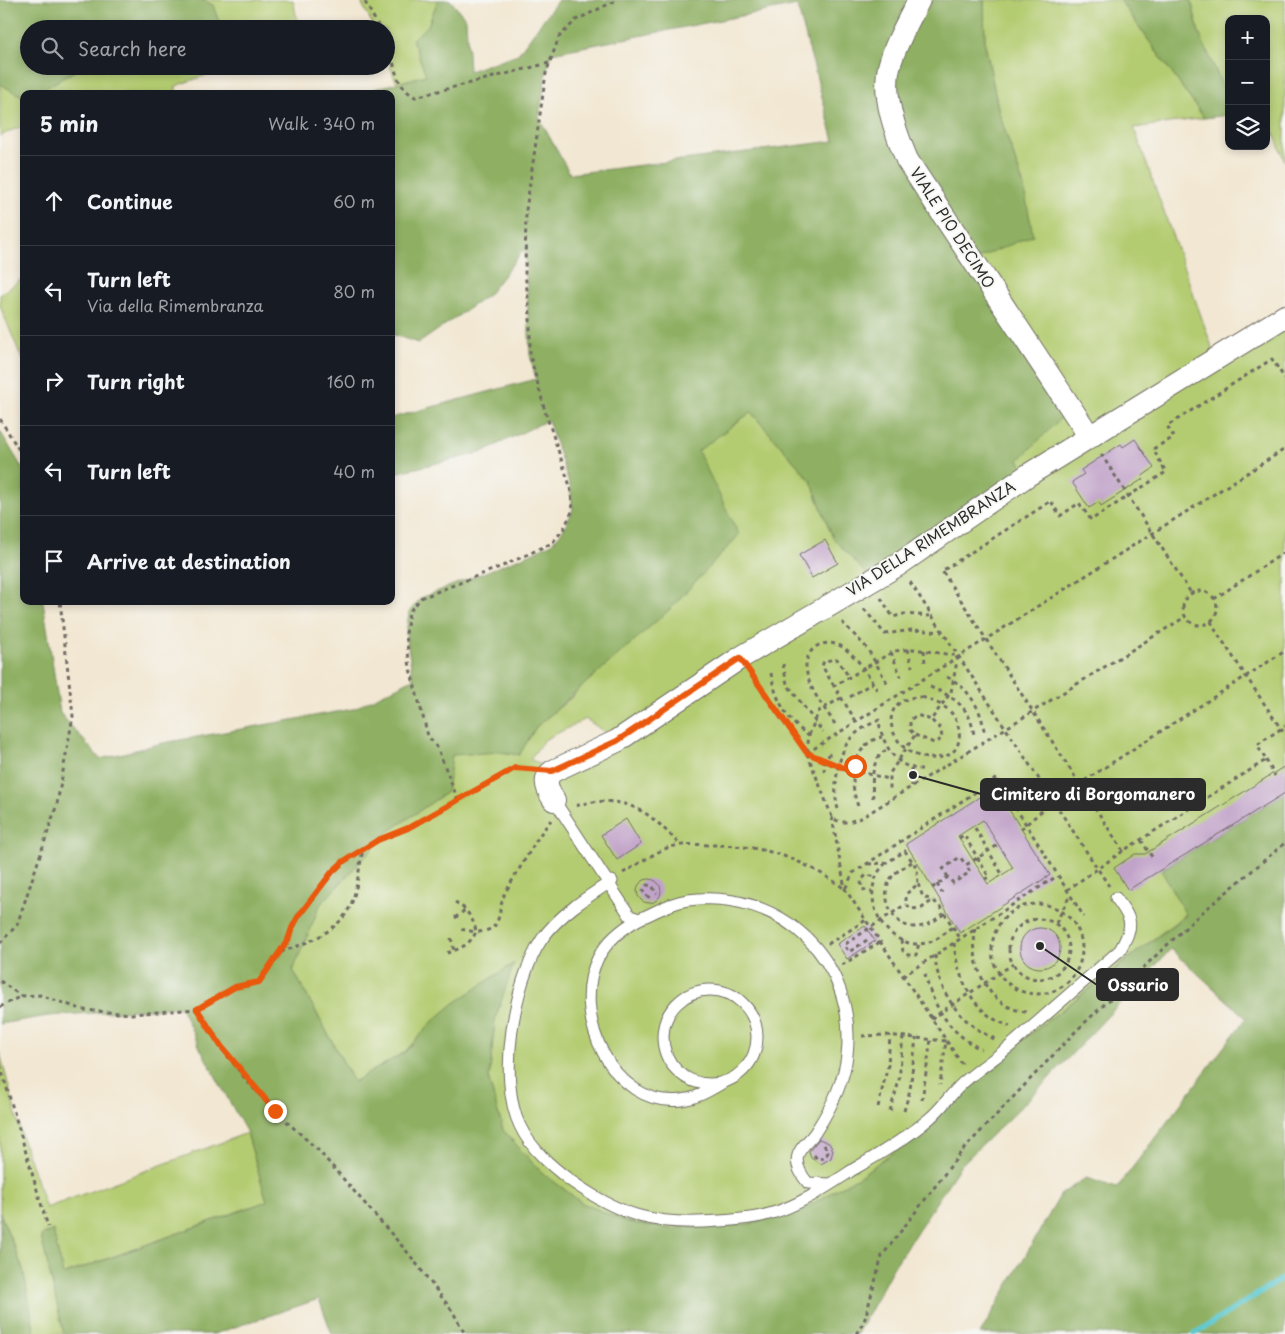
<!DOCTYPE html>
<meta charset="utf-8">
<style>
:root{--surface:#171b24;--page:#20242c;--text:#f1f3f6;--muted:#9ea1a6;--line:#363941}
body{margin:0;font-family:"Playpen Sans",sans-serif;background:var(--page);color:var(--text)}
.controls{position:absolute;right:15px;top:15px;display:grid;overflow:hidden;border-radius:10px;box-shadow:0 2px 8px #0003}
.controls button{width:45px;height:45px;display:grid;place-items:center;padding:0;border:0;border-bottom:1px solid var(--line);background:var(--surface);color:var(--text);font:25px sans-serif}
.stop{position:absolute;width:15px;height:15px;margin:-11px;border:4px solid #ea580c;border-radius:50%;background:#fff}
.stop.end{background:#ea580c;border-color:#fff;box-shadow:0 1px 5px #0008}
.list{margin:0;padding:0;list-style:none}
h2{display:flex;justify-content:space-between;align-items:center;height:65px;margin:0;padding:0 20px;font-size:21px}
h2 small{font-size:16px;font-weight:400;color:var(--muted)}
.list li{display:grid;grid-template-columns:32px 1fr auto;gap:15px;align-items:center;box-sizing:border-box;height:90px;padding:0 20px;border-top:1px solid var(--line)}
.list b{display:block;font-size:19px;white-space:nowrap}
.list p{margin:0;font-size:16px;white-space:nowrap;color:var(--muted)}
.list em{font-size:16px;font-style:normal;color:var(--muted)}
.icon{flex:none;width:28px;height:28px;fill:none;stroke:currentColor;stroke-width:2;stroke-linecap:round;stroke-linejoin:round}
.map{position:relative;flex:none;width:1285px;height:1334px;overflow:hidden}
.search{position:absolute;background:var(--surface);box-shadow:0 2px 8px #0003;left:20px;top:20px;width:375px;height:55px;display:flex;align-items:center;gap:12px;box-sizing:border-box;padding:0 18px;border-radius:28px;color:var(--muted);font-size:19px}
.panel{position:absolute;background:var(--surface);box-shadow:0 2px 8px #0003;left:20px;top:90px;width:375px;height:515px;border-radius:10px}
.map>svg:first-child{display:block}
</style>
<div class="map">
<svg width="1285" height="1334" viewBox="0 0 1285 1334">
<rect width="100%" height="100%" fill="#f6f6f2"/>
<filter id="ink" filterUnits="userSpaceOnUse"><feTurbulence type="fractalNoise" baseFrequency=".02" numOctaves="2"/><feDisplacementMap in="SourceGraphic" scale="10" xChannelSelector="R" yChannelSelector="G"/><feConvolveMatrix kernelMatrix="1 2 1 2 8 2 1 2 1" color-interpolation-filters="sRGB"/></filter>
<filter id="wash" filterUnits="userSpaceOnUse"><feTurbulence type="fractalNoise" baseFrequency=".0096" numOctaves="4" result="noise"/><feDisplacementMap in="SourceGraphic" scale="20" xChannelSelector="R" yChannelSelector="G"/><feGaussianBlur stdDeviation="1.12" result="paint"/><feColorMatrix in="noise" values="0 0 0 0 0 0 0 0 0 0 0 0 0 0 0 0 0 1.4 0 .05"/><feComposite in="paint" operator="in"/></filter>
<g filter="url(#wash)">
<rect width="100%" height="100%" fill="#f2e7d2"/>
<path fill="#b4cc71" stroke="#707c4e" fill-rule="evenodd" d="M202,0h91l6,29h-80z
M360,0h78l-10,26 -2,49 -29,8c-9,-16 -11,-35 -11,-54h-11z
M984,0h136l84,118 -70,10 82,230 61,-37 8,12v460l-123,76 24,45 -212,163 -49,52 -65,47 -55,32 -55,16 -80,5 -43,-7 -45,-19 -42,-32 -37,-41 -14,-49 6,-62 18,-55 -81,58 -27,30 -51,30 -61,-112 27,-65 68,-73 59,-40 5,-38 48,-3 19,4 17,-28 38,-32 123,-244 54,-39 60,69 22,57 195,-63 -9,-15 -46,-200 50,-76 -24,-71 -14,-69zM586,719l31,22 -64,30 -23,-12 14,-19z
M1191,0h94v162l-19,-50v-93h-37v82l-30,-68z
M83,66h148l-55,20v8h-141z
M0,84l24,13v28l-24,11z
M24,277v81l-2,1 -22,-53v-11z
M0,1053l23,88 23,67 201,-75 20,68 -205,74 -9,-45 -12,6 23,98h-29l-12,-65 -23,-56z"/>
<path fill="#8fb063" stroke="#5d6e47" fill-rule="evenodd" d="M0,0h202l11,5 8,23 -192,1v37h54l-48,28h-11v3l-24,-13z
M438,0h12l16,19 3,52 49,-17 40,-54h426l1,44 14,69 24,71 10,51 -59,25 97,148 -52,52 9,15 -156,105 -39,-42 -22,-57 -60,-69 -53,39 41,84 -70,75 -133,117 -17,28 -19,-3 -48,3 -5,37 -59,40 -68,73 -27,65 61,112 51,-30 27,-30 21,-18 61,-41 -19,56 -6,62 14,49 37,41 42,32 45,19 43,7 80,-5 55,-16 55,-32 65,-47 49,-52 212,-162 -25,-45 124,-77v541h-305l81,-140 25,-16 31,10 129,-170 -75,-69 -133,141 -78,76 -67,102 -36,66h-525l-13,-35 -105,35h-150l-23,-98 12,-6 10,45 204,-74 -20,-68 -46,-83 -20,-43 -133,9 -48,8v-593l24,40v130h19l17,112 40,46 63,-16 190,-34 60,-30 -7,-45 3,-22 12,-14 109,-44 22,-11 11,-13 10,-20 -3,-24 -22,-66 -68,33 -89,21v-56l145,-39 -6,-24 -5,-107 -37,47 -69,48 -28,-9v-240h-35l70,-19 -14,-36 16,-13zM797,5l37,136 -264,33 -31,-56 7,-45 6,-20z
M1120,0h71l8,33 30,68v14l-25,3z
M0,1213l23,56 12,65h-35z"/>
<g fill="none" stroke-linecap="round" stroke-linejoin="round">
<path stroke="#5dcad1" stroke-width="5.5" d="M1194,1334l91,-57"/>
</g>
<g id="blocks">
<path fill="#c1a3c9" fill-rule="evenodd" d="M1135,439l19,29 -13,9 2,2 -42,27 -2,-4 -10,6 -17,-26 12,-8 -3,-4 40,-26 2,3z
M825,540l13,23 -26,15 -13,-23z
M1285,766v27l-157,97 -14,-22 21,-14h10z
M995,787l55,88 -90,58 -54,-89zM983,820l30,48 -25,16 -30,-48z
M626,819l15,25 -24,16 -16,-25z
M637 891a12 12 0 1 1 24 0a12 12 0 1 1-24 0Z
M865,926l10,15 -28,18 -10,-15z
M1020 948a20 20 0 1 1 40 0a20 20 0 1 1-40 0Z
M819,1139l10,4 4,7 -2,8 -10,6 -10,-6 -2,-7z"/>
</g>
</g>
<g filter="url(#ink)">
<use href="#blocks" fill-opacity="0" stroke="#716d65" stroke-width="1"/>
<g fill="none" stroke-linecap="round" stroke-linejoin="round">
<g stroke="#716d65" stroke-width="13">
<path id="service" d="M554,800l76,116 9,3c18,-7 29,-16 49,-19 93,-12 170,61 159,155 -3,28 -16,53 -31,76 -5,9 -15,14 -18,24 -3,10 4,21 10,28l22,1
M612,881c-25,16 -53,34 -70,58 -28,42 -45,140 -22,187 11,23 31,40 51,55 51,36 86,45 148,40 16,-1 33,-2 50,-7 30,-8 59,-28 85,-45 26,-15 53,-31 76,-51 13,-11 22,-26 35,-37 14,-12 29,-22 44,-34 37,-32 74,-65 111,-97 14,-25 13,-29 -4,-52
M639,919c-16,9 -32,22 -41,39 -28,55 14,151 84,142 16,-2 28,-10 42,-18
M663 1037a47 47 0 1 1 94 0a47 47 0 1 1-94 0Z"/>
</g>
<g stroke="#716d65" stroke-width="24">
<path id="minor" d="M919,0c-11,22 -24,44 -30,67 -7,30 7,66 18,93l183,277
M554,800c-6,-9 -12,-21 -1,-29l64,-30 123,-83 158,-93 130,-90 257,-159"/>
</g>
<path stroke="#716d65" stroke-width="3" stroke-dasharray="4 4" stroke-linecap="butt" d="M365,2l15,27
M386,40c11,22 5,43 29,57l134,-34
M0,419l24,39
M1101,454l90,139
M910,582l199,304
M1183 608a17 17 0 1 1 34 0a17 17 0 1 1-34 0Z
M881,598l12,19 11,-3 27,2
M1214,599l71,-47
M864,609l21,25 27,-4 30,2
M1211,621l3,7 71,107
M842,622l25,26 22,38
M908,649l4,18
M924,650l1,14
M891,652l10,25
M783,664l4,20 36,48
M771,673c3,23 17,51 38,62l-2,17
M752,675l55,78 25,64c8,8 18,5 29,1l324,-201
M947,677c20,9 35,32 37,54
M834,686l-12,-20 2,-5 13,-2 12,18
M930,687c25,10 41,21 44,49
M850,697l22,-14
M922,697c8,3 17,6 24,11 17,12 20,45 -4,49 -49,11 -75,-61 -20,-60z
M856,721l-22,-35 60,-35 20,-2 44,7 -7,36 -20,28 -14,-5 -7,5v10l5,5 -25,38v18
M835,724c-11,-17 -29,-38 -29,-59 0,-7 5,-16 11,-19 28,-14 49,26 60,44
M809,735l10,-24 22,-13
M915,735l19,8 8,-4 -1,-10 -10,-9
M807,753l478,-304
M807,753l32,14 50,12
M1266,760l9,16
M911,768l1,18
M824,772l1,-10 5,-9
M873,798c-1,-17 -3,-40 15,-49
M458,800l-20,-51 -10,-13 -6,-23 -12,-44 -4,-35 3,-22 12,-14 84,-33 47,-22 11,-13 10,-20 -3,-24 -25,-75 -15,-56v-41l-5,-41 1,-63 20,-137 13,-36 17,-17 41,-20
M576,806c26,-9 56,-5 77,13 11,8 18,18 29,26
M858,806c-10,-24 -6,-63 24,-69
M838,809c-6,-19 0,-58 14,-72 8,-8 18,-13 27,-17 2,22 17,50 43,49
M832,817l13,72 117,175
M975,828l27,46
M1021,829l32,-28 232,-150
M959,838l5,-3 25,42 -4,2
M1141,840l13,20
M1123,851l-181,-280 109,-70 9,15 19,-13 12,17 75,-48 -13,-23 21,-12 -7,-11 105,-67 13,20
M912,862c-8,5 -19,10 -23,20 -8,17 4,44 24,45 12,1 23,-7 32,-14
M886,863c-33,30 1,93 44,79 9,-3 16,-10 23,-15
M868,864l18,-1 19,-12 12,17 1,16 -12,10v8l4,7 12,-1 11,-8 8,8 19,30
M623,873c14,-8 29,-19 44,-25 13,-4 28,-4 42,-3 55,0 91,12 136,44l8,-16 144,-95 87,139
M948,877l-5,-8 17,-12 6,8
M918,884l5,13 10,3
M937,884l5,9
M932,888l16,-11 5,6 17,-11 -4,-7 32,-20
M1067,890l56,-39 143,-91 -9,-15 28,-19
M874,893l-12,-4 -1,-8 5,-6 11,2
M650,897l-4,-1 -3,-5 4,-6 6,1 2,7 2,1
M455,902c11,6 19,17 21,30 30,-1 19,-20 30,-41l33,-55 12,-16
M992 949a45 45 0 1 1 90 0a45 45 0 1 1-90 0Z
M455,918l10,-8
M1009 949a30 30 0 1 1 60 0a30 30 0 1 1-60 0Z
M1056,923l14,-28
M975,929c-4,37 11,77 51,83
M451,938l3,13
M867,940l-18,12 -5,-7 62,-41
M901,940l2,11 5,4h8l3,-12
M0,943l17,-18 40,-121 16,-88 -13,-115
M954,943c3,34 19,72 56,83
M828,944l38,-24
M281,952c28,-10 62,-21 72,-53 5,-15 6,-33 10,-49
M447,953c12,-4 23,-8 29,-21l-17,-3
M935,955c2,37 26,69 60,84
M842,965l38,-23
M925,974c7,31 26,61 56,75
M903,976l154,-100
M0,981l21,15
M0,1007l21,-11 19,-1 44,15 47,4 66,-5 38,-22 24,-5 29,-42 4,-12 6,-11 34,-44 12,-12 34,-21 29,-11 108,-61 14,1
M197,1009l24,37 26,35 28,30 43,39 91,104 44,58 12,22
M931,1019l82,-55
M862,1036l24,-1 60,6 -6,44
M0,1065l48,162
M922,1100l9,-61
M878,1107l10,-42 2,-30
M890,1111l9,-30 4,-45
M904,1111l6,-21 6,-52
M814,1155l3,4 8,-1 3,-6 -4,-7
M856,1334l8,-12 18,-66 80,-105 114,-120 122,-115 87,-73"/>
<use href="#service" stroke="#fff" stroke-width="11"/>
<use href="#minor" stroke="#fff" stroke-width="22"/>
</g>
</g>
<g fill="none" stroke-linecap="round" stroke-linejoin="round" filter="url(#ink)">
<path stroke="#ea580c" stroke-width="6" d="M275,1111l-54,-65 -24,-37 38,-22 24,-5 29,-42 4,-12 6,-11 34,-45 12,-11 34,-21 30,-12 107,-60 37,3 65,-30 123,-83 67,95 47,19 1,-6"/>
</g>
<g text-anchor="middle" stroke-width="4" stroke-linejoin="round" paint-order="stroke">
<g font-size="15" fill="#2b2b2b" stroke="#f6f6f2">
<text transform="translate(952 228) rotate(57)" y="5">VIALE PIO DECIMO</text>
<text transform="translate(931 539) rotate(-33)" y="5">VIA DELLA RIMEMBRANZA</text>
</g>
</g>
<path fill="none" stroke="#2b2b2b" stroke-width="2" d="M913 775L981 794M1040 946L1097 985"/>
<g fill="#2b2b2b" stroke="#f6f6f2" stroke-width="2">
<circle cx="913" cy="775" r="5"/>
<circle cx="1040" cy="946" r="5"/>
</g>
<g fill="#2b2b2b" stroke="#2b2b2b" stroke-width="2">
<rect x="981" y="779" width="224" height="31" rx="5"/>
<rect x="1097" y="969" width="81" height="31" rx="5"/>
</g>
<g font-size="16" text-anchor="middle" font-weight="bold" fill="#fff">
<text x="1093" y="800">Cimitero di Borgomanero</text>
<text x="1138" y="991">Ossario</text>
</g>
</svg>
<div class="controls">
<button>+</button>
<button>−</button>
<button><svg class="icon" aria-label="layers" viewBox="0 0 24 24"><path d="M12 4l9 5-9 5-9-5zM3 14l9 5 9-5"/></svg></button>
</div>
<div class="stop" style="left:855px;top:766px"></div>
<div class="stop end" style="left:275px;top:1111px"></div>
<div class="search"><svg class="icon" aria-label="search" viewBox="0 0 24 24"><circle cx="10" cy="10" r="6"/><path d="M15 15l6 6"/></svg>Search here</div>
<section class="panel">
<h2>5 min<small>Walk · 340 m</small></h2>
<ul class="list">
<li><svg class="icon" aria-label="ahead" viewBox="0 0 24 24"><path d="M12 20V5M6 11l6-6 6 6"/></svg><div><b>Continue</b></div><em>60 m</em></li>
<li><svg class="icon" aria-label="left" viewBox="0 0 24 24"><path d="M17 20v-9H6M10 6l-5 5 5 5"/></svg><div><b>Turn left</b><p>Via della Rimembranza</p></div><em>80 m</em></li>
<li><svg class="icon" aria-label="right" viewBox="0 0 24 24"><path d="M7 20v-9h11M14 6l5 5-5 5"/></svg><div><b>Turn right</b></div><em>160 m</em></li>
<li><svg class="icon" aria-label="left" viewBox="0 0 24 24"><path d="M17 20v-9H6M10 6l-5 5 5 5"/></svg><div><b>Turn left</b></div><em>40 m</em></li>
<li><svg class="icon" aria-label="arrive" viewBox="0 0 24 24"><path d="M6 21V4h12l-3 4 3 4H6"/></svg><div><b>Arrive at destination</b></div></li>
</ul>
</section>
</div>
